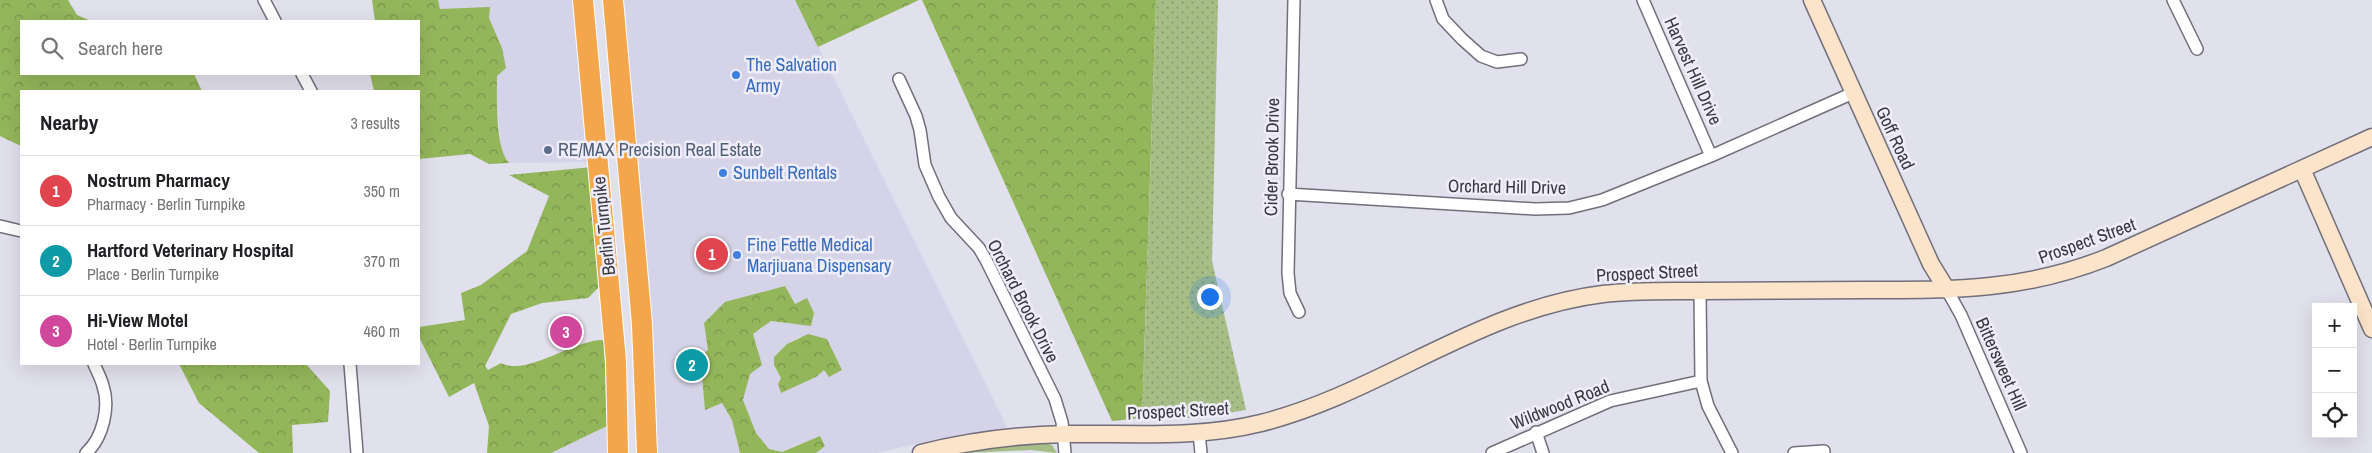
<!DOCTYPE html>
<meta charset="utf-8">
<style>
:root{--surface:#fff;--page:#f2f2f2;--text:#202124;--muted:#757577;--line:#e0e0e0;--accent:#2563eb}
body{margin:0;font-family:"Archivo Narrow",sans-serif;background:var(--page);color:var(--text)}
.controls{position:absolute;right:15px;bottom:15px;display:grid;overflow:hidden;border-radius:0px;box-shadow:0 5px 20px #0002}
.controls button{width:45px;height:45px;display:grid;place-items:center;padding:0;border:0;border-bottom:1px solid var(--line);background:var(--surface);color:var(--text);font:25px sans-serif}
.you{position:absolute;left:1209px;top:296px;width:18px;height:18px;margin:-12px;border:4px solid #fff;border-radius:50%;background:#1a73e8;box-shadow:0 0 0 8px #1a73e833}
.badge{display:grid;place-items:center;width:32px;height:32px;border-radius:50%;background:var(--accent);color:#fff;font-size:16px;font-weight:700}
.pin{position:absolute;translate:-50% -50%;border:2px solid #fff;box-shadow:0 1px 5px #0006}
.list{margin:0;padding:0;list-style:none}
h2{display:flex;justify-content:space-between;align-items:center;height:65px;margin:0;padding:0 20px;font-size:21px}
h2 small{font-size:16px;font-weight:400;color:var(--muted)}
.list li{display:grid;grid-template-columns:32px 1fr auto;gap:15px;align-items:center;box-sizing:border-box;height:70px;padding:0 20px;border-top:1px solid var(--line)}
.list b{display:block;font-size:19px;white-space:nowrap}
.list p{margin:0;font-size:16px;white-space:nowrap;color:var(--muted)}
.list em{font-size:16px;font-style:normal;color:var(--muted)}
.icon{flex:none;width:28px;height:28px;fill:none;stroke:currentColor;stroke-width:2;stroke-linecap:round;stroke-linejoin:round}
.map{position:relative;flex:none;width:2372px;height:453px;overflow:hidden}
.search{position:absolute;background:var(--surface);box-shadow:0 5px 20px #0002;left:20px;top:20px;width:400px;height:55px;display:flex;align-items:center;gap:12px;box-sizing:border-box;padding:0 18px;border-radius:0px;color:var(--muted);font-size:19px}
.panel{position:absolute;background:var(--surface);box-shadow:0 5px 20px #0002;left:20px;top:90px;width:400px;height:275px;border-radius:0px}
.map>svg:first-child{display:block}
</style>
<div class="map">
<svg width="2372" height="453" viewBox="0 0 2372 453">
<defs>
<pattern id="forest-crowns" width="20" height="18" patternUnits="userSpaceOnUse" patternTransform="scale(1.25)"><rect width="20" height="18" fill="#94b65b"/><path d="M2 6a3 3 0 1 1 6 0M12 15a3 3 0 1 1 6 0" fill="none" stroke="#7a954c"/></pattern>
<pattern id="park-dots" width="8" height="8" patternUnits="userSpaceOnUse" patternTransform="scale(1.25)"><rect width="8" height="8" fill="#a7bd86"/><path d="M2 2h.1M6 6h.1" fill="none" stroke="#899b6f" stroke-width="1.8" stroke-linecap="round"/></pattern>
</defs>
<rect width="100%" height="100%" fill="#e1e0ed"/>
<path fill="#d5d3e7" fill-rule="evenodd" d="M438,0h138l14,162 -81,1 -7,-7 -5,-52v-28l5,-28 -13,-30 -49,-9z
M619,0h176l213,429 -66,9 -66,15h-60l9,-7 -25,-3 -18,9 -13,-3 -13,-16 -13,-33 15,-53 -6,-12 19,-14 40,5 -16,-22 -91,19 4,27 -5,4 3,21 -4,1 3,33 17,-6 10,17 8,33h-86zM798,337l29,2 15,31 -18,-1 -8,8 -35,16 -3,-8 3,-7 -7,-13v-8l13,-13z
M613,423v30h-62l56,-27z"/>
<path fill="#a7bd86" d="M1044,443l8,2 5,8 -26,-3 -66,3 42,-9z"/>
<path fill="url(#forest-crowns)" d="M0,0h68l9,15 14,6h-70v53h173l8,17h-181v55l-21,-10z
M372,0h66l2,9 50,-2 -1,11 13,30 4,20 -9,8c0,22 -2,72 12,87l-20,1 -19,-10 -51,5v-68h-45l-4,-17h49v-53h-44z
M795,0h124l-101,47z
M922,0h234l-14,418 -30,3z
M592,167l8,119 -12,12 -46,5 -31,11 -26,52 3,4 13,-7c26,14 73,-24 103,-23l3,86 -56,27h-64l2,-27 -15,-43 -25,14 -30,-60v-10l46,-7 -4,-27 20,-8 46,-34 22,-55 -40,-21z
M785,286l10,18 12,-6 7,15 -3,13 -40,-5 -18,13 9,31 -12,9 -7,26 13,33 13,16 13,3 38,-16 5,10 -9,7h-76l-8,-33 -10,-17 -17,7 -3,-34 4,-1 -3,-21 5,-4 -4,-27 21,-21z
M808,334l19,5 15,31 -13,7 -5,-7 -8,7 -35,16 -3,-9 3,-6 -7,-13v-8l13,-13z
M179,364h127l24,27 -2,31 -36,3 1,28h-34l-60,-50z"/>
<path fill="url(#park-dots)" d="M1156,0h62l-6,261 34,149 -50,8h-54z"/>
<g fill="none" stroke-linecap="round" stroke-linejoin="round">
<g stroke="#716f7b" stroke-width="14">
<path id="street" d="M264,0l11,21
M1294,0l-6,273 2,20 9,19
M1436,0l7,19 19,20 19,17 16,6 24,-3
M1643,0l68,156
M2173,0l24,49
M302,74l9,17
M899,79l17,37 4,14 5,35 14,32 12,21 28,30 7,12 69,139 7,23 3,31
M1288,194l247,15 34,-1 33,-8 109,-44 142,-63
M0,226l21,5
M1947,290l14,25 60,138
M1700,291l1,90 7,25 24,47
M350,364l7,89
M1536,432l7,21
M1199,433l2,20
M86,453c17,-15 24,-46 17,-67 -2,-8 -6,-15 -9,-22
M1492,453l118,-52 91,-20
M1794,453l30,-2"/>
</g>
<g stroke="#716f7b" stroke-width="19">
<path id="secondary" d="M1812,0l119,264 16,26
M2302,169l70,160
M921,453c48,-12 96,-18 145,-19 65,-1 131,5 195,-11 119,-30 218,-114 342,-129 32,-4 65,-3 97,-3 55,0 110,-1 165,-1 87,0 158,1 241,-32l266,-121"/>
</g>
<g stroke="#fff" stroke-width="22">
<path id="highway" d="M583,0l33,361 2,92
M613,0l29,324 5,129"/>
</g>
<use href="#street" stroke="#fff" stroke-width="11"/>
<use href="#secondary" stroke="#fbe4c9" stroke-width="16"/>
<use href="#highway" stroke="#f3a64b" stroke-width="20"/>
</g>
<g fill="#3f7fe0" stroke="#efedfa" stroke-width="2">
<circle cx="736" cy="75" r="5"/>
<circle cx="723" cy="173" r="5"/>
<circle cx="737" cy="255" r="5"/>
</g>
<circle fill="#5c6f8a" stroke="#efedfa" stroke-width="2" cx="548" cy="150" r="5"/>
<g text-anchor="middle" stroke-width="5" stroke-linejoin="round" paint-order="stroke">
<g font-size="18" fill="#366cbe" stroke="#efedfa" text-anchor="start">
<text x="746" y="71">The Salvation<tspan x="746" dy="21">Army</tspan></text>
<text x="733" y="179">Sunbelt Rentals</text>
<text x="747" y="251">Fine Fettle Medical<tspan x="747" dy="21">Marjiuana Dispensary</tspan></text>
</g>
<g font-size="18" fill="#39383d" stroke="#efedfa">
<text transform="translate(1693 71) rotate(66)" y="6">Harvest Hill Drive</text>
<text transform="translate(1895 138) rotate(65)" y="6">Goff Road</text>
<text transform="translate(1272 157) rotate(-89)" y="6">Cider Brook Drive</text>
<text transform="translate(1507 187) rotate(1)" y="6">Orchard Hill Drive</text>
<text transform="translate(604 226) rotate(-96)" y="6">Berlin Turnpike</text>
<text transform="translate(2087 241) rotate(-20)" y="6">Prospect Street</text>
<text transform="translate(1647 273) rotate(-3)" y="6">Prospect Street</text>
<text transform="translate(1023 301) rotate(63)" y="6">Orchard Brook Drive</text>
<text transform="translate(2001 364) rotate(66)" y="6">Bittersweet Hill</text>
<text transform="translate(1560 405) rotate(-22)" y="6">Wildwood Road</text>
<text transform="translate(1178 411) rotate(-3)" y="6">Prospect Street</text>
</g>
<g font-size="18" fill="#4e5e75" stroke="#efedfa" text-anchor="start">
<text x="558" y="156">RE/MAX Precision Real Estate</text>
</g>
</g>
</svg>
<div class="controls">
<button>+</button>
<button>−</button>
<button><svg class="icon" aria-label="locate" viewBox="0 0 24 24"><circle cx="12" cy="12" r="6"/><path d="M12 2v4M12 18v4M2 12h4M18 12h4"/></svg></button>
</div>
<div class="you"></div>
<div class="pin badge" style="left:712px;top:254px;background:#e0444e">1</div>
<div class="pin badge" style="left:692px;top:365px;background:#0f9aa8">2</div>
<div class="pin badge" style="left:566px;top:332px;background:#d1479c">3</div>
<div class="search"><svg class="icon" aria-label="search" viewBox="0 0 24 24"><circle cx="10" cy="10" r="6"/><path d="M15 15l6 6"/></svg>Search here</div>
<section class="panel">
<h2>Nearby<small>3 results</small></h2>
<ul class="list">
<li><span class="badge" style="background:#e0444e">1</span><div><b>Nostrum Pharmacy</b><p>Pharmacy · Berlin Turnpike</p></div><em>350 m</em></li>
<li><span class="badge" style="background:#0f9aa8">2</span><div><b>Hartford Veterinary Hospital</b><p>Place · Berlin Turnpike</p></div><em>370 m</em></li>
<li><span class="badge" style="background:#d1479c">3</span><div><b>Hi-View Motel</b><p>Hotel · Berlin Turnpike</p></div><em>460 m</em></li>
</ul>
</section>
</div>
